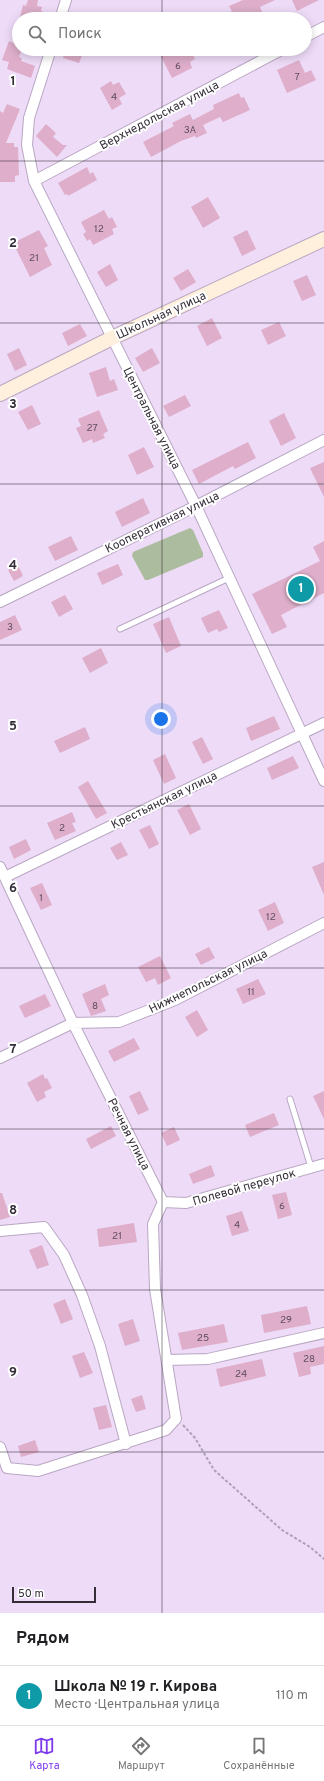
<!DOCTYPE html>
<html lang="ru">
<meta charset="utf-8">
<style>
:root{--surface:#fff;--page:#f2f2f2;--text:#202124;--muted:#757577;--line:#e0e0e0;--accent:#7c3aed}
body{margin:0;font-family:Overpass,sans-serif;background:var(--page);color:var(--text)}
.scale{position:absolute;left:12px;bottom:10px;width:84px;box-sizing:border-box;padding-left:4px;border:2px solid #352e39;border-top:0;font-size:11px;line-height:14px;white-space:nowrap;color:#352e39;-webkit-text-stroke:3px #fff;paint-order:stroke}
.you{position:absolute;left:161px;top:719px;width:14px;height:14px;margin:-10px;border:3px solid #fff;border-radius:50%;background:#1a73e8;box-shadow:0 0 0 6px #1a73e833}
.badge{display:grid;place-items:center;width:26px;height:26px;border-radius:50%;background:var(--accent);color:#fff;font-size:13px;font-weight:700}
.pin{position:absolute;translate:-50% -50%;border:2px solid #fff;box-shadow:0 1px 4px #0006}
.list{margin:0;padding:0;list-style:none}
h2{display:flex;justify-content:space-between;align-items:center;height:52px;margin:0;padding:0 16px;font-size:17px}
h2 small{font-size:13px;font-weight:400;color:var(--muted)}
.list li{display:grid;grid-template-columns:26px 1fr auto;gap:12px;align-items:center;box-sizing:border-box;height:60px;padding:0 16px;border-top:1px solid var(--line)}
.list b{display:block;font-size:15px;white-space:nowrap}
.list p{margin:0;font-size:13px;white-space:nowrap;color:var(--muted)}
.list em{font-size:13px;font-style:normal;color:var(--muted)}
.icon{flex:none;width:22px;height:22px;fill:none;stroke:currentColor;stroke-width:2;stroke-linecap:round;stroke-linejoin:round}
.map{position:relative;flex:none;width:324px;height:1613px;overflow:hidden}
.search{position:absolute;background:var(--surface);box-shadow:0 2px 10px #0003;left:12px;right:12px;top:12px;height:44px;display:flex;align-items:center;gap:10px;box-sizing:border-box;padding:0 14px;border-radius:22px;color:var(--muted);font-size:15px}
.sheet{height:112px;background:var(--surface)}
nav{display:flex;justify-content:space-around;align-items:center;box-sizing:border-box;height:56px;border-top:1px solid var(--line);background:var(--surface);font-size:11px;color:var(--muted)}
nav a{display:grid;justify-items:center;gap:2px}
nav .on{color:var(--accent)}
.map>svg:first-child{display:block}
</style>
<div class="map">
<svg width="324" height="1613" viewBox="0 0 324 1613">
<rect width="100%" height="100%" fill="#eedbf8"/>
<path fill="#acbc9e" d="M190,528l3,2 10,23v4l-55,23h-3l-13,-24 1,-4z"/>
<path fill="#deaeca" d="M28,0h10l-1,6 5,1 -1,4 13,4v4h-27l-7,-2 3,-12 3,1z
M243,0h32l-15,7 5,12h-51l18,-8 -3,-5z
M292,0h27l-22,11z
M9,41l10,4v4h3l-3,8 3,1 -1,3 14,5 -4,12 -24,-9 2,-7 -7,-2z
M66,49h19l-6,14 -16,-5z
M157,49h33l5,10 -5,3 2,6 -20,10z
M299,60l6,13 6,-3 5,10 -29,13 -10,-23z
M111,81l2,4 6,-3 7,12 -7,4 3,6 -10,6 -12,-22z
M239,93l2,5 3,-1 6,13 -27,12 -3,-5 -17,8 4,8 -11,5 -1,-2 -14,5 -30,16 -8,-15 31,-16 -2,-3 18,-9 3,6 19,-10 2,-1 -1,-4z
M7,104l13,5 -14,34h8v4h4l1,28 -4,1v6h-15v-71l3,2z
M46,124l10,9 -3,4 10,8h4l-10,12 -21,-21z
M87,167l3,7 3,-2 4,8 -29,16 -1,-2 -2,1 -7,-12z
M208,197l12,21 -17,10 -12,-21z
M104,210l5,9 3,-2 5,10 -5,2 2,5 -21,11 -3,-6 -3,2 -4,-7 3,-2 -5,-10z
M39,230l9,16 -4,2 8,17 -22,12 -17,-34z
M247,230l9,19 -14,7 -9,-19z
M110,264l8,16 -12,7 -9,-15z
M188,269l8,13 -15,9 -8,-13z
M307,275l9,20 -14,6 -9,-20z
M212,318l10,20 -15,8 -10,-20z
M279,322l7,14 -18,9 -7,-15z
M80,324l7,12 -19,10 -6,-13z
M19,348l8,17 -12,6 -8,-17z
M152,348l8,15 -17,9 -8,-14z
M106,367l4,14 4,-2 4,11 -21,7 -8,-24z
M185,395l6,11 -22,11 -6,-11z
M32,405l9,19 -13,6 -10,-18z
M99,410l9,21 -5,3 2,4 -12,5 -1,-4 -9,4 -7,-15 5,-2 -3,-7z
M284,413l12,25 -15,8 -12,-25z
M248,442l8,16 -21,11 -2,-3 -34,18 -7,-14z
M144,447l10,20 -17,8 -9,-20z
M324,462v35l-14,-29z
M143,498l7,15 -28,14 -7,-15z
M71,536l7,14 -23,11 -7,-14z
M324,541v52l-43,22 6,12 -15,7 -20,-40 68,-33 -7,-14z
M118,564l5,11 -21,10 -5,-12z
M18,565l5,11 -9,5 -6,-11z
M65,595l8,14 -14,8 -8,-15z
M219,610l9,18 -9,4 -2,-3 -9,4 -7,-15z
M15,615l7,15 -22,10v-18z
M169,617l12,29 -15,7 -13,-29z
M101,648l7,15 -18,10 -8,-15z
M274,716l6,13 -29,12 -5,-13z
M85,727l5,12 -30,14 -6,-12z
M202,737l11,22 -10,5 -11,-22z
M165,754l11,24 -12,6 -11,-24z
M293,756l6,12 -27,12 -5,-12z
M88,781l19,32 -11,6 -18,-32z
M189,804l12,25 -11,6 -13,-25z
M72,812l4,10 -4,1 4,8 -21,9 -8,-17z
M150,825l9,19 -10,5 -10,-19z
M26,839l5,11 -17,9 -5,-12z
M121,842l7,13 -11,5 -7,-12z
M324,862v33l-12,-28z
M42,883l10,22 -11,5 -11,-22z
M275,902l9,21 -16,8 -10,-21z
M209,947l6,11 -14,7 -6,-11z
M160,956l11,22 -13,7 -3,-7 -9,4 -8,-15z
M258,979l8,15 -23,10 -7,-15z
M105,984l4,11 -8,4 5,12 -15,5 -9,-22z
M45,994l6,12 -26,12 -6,-12z
M197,1010l11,20 -11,7 -12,-20z
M134,1038l6,11 -26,13 -6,-11z
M43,1074l2,5 2,-1 5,10 -8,4 2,5 -9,5 -10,-19z
M140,1091l9,19 -11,5 -9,-19z
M324,1091v28l-11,-23z
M274,1113l5,12 -29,12 -5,-12z
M111,1126l5,10 -25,13 -5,-10z
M174,1127l6,13 -13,6 -6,-13z
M211,1165l4,11 -22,8 -4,-10z
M286,1192l6,23 -14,4 -6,-24z
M0,1193h2l8,24 -10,3z
M242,1211l7,20 -17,5 -6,-20z
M134,1223l3,19 -38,5 -2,-18z
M42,1245l7,20 -12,4 -8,-19z
M65,1299l8,20 -12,5 -8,-20z
M307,1306l4,18 -47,9 -3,-18z
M133,1319l7,22 -15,5 -7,-22z
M224,1324l4,18 -46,8 -4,-17z
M324,1346v18l-14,3 1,7 -12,3 -6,-24z
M84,1352l9,21 -13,5 -8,-22z
M262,1359l4,17 -46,11 -4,-18z
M142,1395l4,14 -10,3 -5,-13z
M106,1405l6,22 -13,3 -6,-22z
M35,1440l4,12 -18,5 -3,-11z"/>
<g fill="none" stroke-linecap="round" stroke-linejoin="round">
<g stroke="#b9a7c3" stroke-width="7">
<path id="lane" d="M120,629l109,-51
M290,1099l21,68"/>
</g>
<g stroke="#b9a7c3" stroke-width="12">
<path id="street" d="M60,19l6,-19
M305,37l19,-10
M51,49l-22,69 -2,27 7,36 162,325 128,275
M34,181l249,-132
M0,602l196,-96 128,-66
M0,867l73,156 90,179 -10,22 2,65 21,130 -10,11 -128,41 -31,-3 -7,-21
M5,877l319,-154
M0,1058l73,-35 46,-1 56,-22 149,-77
M163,1202l23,1 138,-39
M0,1231l44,-4 20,28 18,40 18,51 26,98
M167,1360l41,-1 116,-26"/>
</g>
<g stroke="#b9a7c3" stroke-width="16">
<path id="secondary" d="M0,394l112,-56 212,-99"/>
</g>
<path stroke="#aea0b6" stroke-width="2" stroke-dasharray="3 2" stroke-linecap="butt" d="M183,1425l12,13 19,32 68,60 28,17 14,12"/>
<use href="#lane" stroke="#fff" stroke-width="5"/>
<use href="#street" stroke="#fff" stroke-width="10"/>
<use href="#secondary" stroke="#fff0dd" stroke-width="14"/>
</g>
<path fill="none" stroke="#352e39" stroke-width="1" stroke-opacity="0.55" d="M162,0v19M162,49v1564M0,161h324M0,323h324M0,484h324M0,645h324M0,806h324M0,968h324M0,1129h324M0,1290h324M0,1452h324"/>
<g text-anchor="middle" stroke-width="4" stroke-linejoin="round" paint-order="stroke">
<g font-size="10" fill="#5f4e5d">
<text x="178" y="69">6</text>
<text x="297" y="80">7</text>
<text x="114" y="100">4</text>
<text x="190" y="133">3А</text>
<text x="99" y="232">12</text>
<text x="34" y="261">21</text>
<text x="92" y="431">27</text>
<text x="10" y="630">3</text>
<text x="62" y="831">2</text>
<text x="41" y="901">1</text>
<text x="271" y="920">12</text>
<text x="251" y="995">11</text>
<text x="95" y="1009">8</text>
<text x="282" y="1209">6</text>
<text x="237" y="1228">4</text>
<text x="117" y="1239">21</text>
<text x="286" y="1323">29</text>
<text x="203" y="1341">25</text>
<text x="309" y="1362">28</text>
<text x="241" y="1377">24</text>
</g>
<g font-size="12" fill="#352e39" stroke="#fff">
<text transform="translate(159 115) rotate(-28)" y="4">Верхнедольская улица</text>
<text transform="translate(161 315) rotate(-25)" y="4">Школьная улица</text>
<text transform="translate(152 418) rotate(63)" y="4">Центральная улица</text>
<text transform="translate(162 522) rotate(-26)" y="4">Кооперативная улица</text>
<text transform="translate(164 800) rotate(-26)" y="4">Крестьянская улица</text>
<text transform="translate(208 981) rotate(-26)" y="4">Нижнепольская улица</text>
<text transform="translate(129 1134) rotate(63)" y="4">Речная улица</text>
<text transform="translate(244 1187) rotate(-16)" y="4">Полевой переулок</text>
</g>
</g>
<g font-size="13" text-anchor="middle" font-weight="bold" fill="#352e39" stroke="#fff" stroke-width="4" stroke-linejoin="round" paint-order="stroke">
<text x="13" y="85">1</text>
<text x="13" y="247">2</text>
<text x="13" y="408">3</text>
<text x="13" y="569">4</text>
<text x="13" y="730">5</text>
<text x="13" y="892">6</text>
<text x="13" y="1053">7</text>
<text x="13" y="1214">8</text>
<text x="13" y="1376">9</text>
</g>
</svg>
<div class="scale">50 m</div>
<div class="you"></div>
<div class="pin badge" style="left:301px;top:589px;background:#0f9aa8">1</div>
<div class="search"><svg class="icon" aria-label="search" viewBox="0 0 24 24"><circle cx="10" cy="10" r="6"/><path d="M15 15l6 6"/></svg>Поиск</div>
</div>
<section class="sheet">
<h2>Рядом<small></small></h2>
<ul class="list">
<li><span class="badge" style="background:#0f9aa8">1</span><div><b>Школа № 19 г. Кирова</b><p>Место · Центральная улица</p></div><em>110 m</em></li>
</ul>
</section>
<nav>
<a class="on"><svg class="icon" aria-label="map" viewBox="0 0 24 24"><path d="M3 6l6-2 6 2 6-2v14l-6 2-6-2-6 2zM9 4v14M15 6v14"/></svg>Карта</a>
<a><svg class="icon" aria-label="directions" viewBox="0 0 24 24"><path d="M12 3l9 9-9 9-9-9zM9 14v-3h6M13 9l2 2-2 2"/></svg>Маршрут</a>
<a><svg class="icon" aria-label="saved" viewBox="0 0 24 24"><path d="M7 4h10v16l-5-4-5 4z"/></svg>Сохранённые</a>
</nav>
